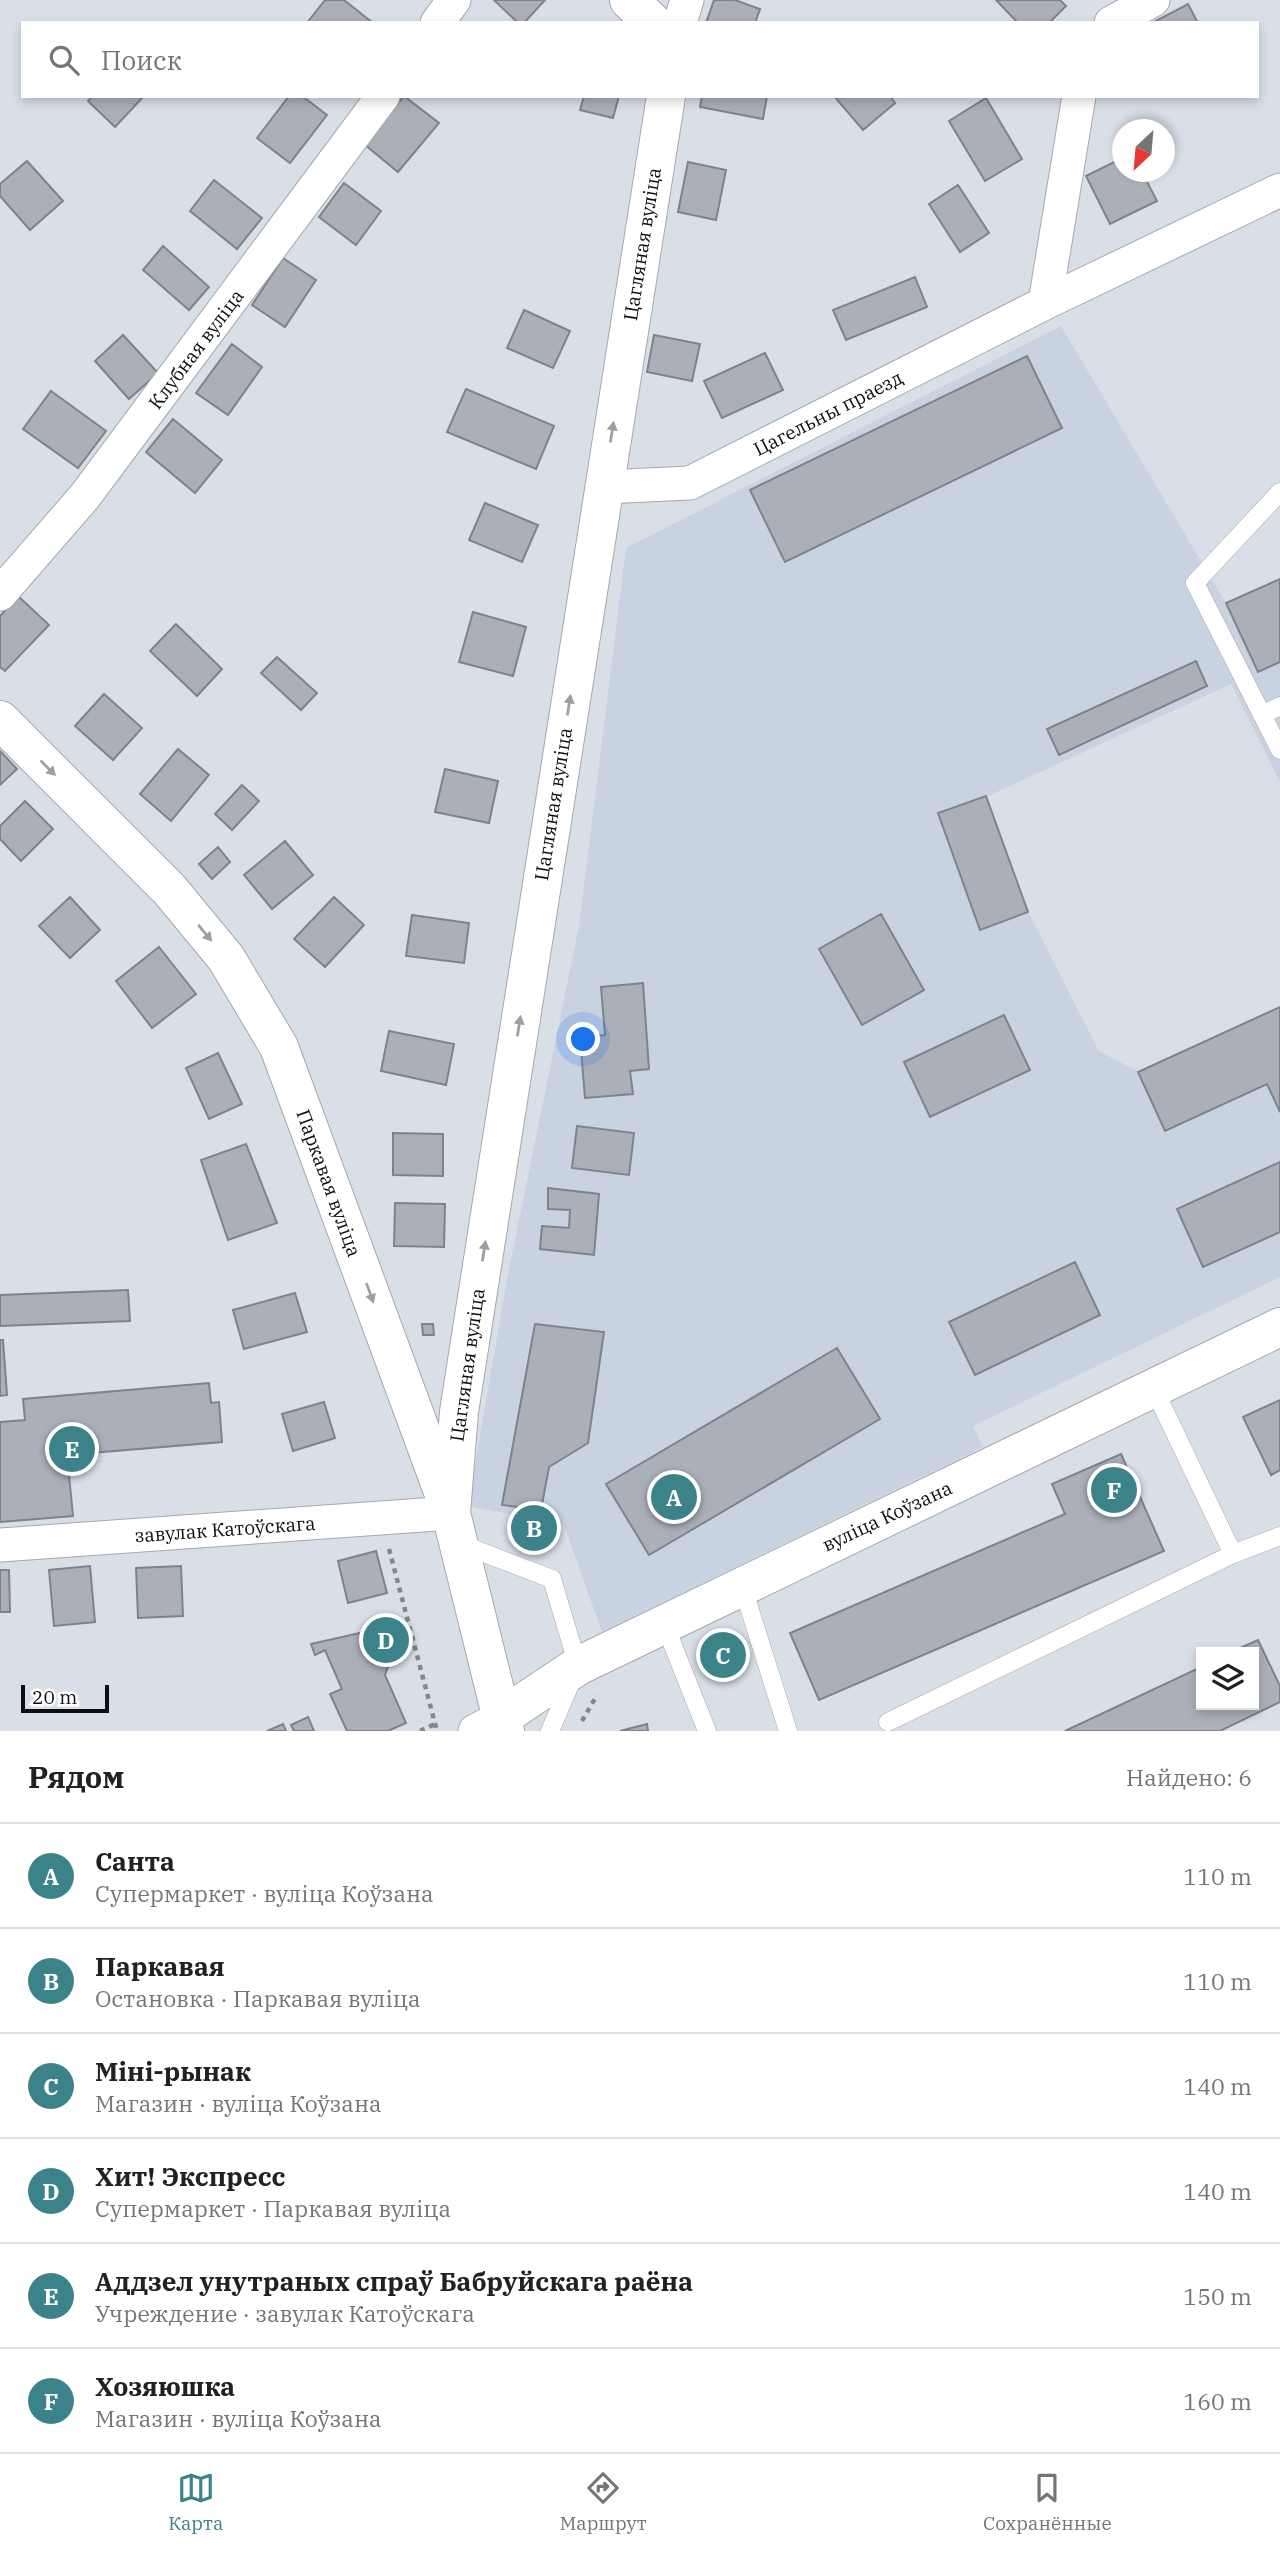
<!DOCTYPE html>
<html lang="ru">
<meta charset="utf-8">
<style>
:root{--surface:#fff;--page:#f2f2f2;--text:#202124;--muted:#757577;--line:#e0e0e0;--accent:#3b8388}
body{margin:0;font-family:"IBM Plex Serif",serif;background:var(--page);color:var(--text)}
.controls{position:absolute;right:21px;bottom:21px;display:grid;overflow:hidden;border-radius:0px;box-shadow:0 4px 10px #0003}
.controls button{width:63px;height:63px;display:grid;place-items:center;padding:0;border:0;border-bottom:2px solid var(--line);background:var(--surface);color:var(--text);font:35px sans-serif}
.compass{position:absolute;left:1112px;top:119px;width:63px;height:63px;border-radius:50%;background:var(--surface);box-shadow:0 4px 10px #0003;rotate:206deg}
.scale{position:absolute;left:21px;bottom:18px;width:88px;box-sizing:border-box;padding-left:7px;border:4px solid #0d0e11;border-top:0;font-size:19px;line-height:24px;white-space:nowrap;color:#0d0e11;-webkit-text-stroke:5px #fff;paint-order:stroke}
.you{position:absolute;left:584px;top:1040px;width:24px;height:24px;margin:-18px;border:5px solid #fff;border-radius:50%;background:#1a73e8;box-shadow:0 0 0 10px #1a73e833}
.badge{display:grid;place-items:center;width:46px;height:46px;border-radius:50%;background:var(--accent);color:#fff;font-size:23px;font-weight:700}
.pin{position:absolute;translate:-50% -50%;border:4px solid #fff;box-shadow:0 2px 7px #0006}
.list{margin:0;padding:0;list-style:none}
h2{display:flex;justify-content:space-between;align-items:center;height:91px;margin:0;padding:0 28px;font-size:30px}
h2 small{font-size:23px;font-weight:400;color:var(--muted)}
.list li{display:grid;grid-template-columns:46px 1fr auto;gap:21px;align-items:center;box-sizing:border-box;height:105px;padding:0 28px;border-top:2px solid var(--line)}
.list b{display:block;font-size:26px;white-space:nowrap}
.list p{margin:0;font-size:23px;white-space:nowrap;color:var(--muted)}
.list em{font-size:23px;font-style:normal;color:var(--muted)}
.icon{flex:none;width:38px;height:38px;fill:none;stroke:currentColor;stroke-width:2;stroke-linecap:round;stroke-linejoin:round}
.map{position:relative;flex:none;width:1280px;height:1731px;overflow:hidden}
.search{position:absolute;background:var(--surface);box-shadow:0 4px 10px #0003;left:21px;right:21px;top:21px;height:77px;display:flex;align-items:center;gap:18px;box-sizing:border-box;padding:0 24px;border-radius:0px;color:var(--muted);font-size:26px}
.sheet{height:721px;background:var(--surface)}
nav{display:flex;justify-content:space-around;align-items:center;box-sizing:border-box;height:98px;border-top:2px solid var(--line);background:var(--surface);font-size:19px;color:var(--muted)}
nav a{display:grid;justify-items:center;gap:4px}
nav .on{color:var(--accent)}
.map>svg:first-child{display:block}
</style>
<div class="map">
<svg width="1280" height="1731" viewBox="0 0 1280 1731">
<rect width="100%" height="100%" fill="#d9dfe7"/>
<path fill="#c9d2e1" d="M1061,326l165,277 54,-24v203l-49,-98 -245,113 42,115 71,139 40,21 141,-65v270l-307,149 10,21 -381,185 -38,-107 -96,-19 39,-227 72,-353 47,-378z"/>
<path fill="#abb0b8" stroke="#7e838b" stroke-width="2" d="M325,0h19l29,23h-66z
M494,0h51l-21,23h-6z
M714,0h21l25,9 -5,14h-49z
M996,0h64l6,6 -17,17h-31z
M1188,4l10,19h-46z
M93,96h51l-29,31 -27,-26z
M289,96h13l25,19 -37,48 -33,-25z
M404,96l35,27 -41,49 -34,-28z
M584,96h35l-6,22 -33,-8z
M702,96h65l-4,23 -63,-12z
M834,96h56l5,7 -32,27z
M986,98l36,61 -37,22 -36,-60z
M1122,158v14h20l15,29 -47,23 -24,-48z
M27,161l36,40 -33,29 -30,-34v-12z
M688,162l38,8 -10,50 -38,-8z
M214,180l48,38 -25,31 -47,-38z
M344,183l37,28 -25,34 -37,-28z
M958,185l31,48 -29,19 -31,-48z
M163,246l46,41 -20,23 -46,-40z
M283,258l33,22 -31,47 -33,-22z
M915,277l12,30 -81,33 -13,-30z
M524,310l46,21 -17,37 -46,-20z
M123,335l35,38 -29,26 -34,-38z
M654,335l46,9 -8,37 -45,-9z
M232,344l30,23 -34,48 -32,-22z
M765,353l18,37 -61,28 -18,-37z
M1027,356l35,72 -277,134 -35,-72z
M466,389l88,37 -18,43 -89,-37z
M51,391l55,40 -28,37 -55,-39z
M173,419l49,41 -27,33 -49,-41z
M485,503l53,22 -16,37 -53,-22z
M1280,579v83l-22,10 -32,-69z
M18,596l31,29 -44,46 -5,-4v-51z
M473,612l53,15 -13,49 -54,-14z
M176,624l46,45 -25,27 -47,-45z
M277,657l40,36 -16,17 -40,-37z
M1196,661l11,25 -148,69 -12,-26z
M104,694l38,34 -29,32 -38,-34z
M178,749l31,26 -38,46 -31,-27z
M0,751l17,18 -17,16z
M445,769l53,12 -9,42 -54,-11z
M242,785l17,16 -27,29 -17,-16z
M986,796l42,116 -48,18 -42,-117z
M25,801l28,28 -32,32 -21,-22v-13z
M285,841l28,34 -41,34 -28,-34z
M218,847l12,15 -18,17 -13,-15z
M70,897l30,33 -30,28 -31,-32z
M334,897l30,28 -39,42 -31,-28z
M881,914l43,76 -62,35 -43,-76z
M412,915l57,8 -5,40 -58,-7z
M159,947l37,47 -44,34 -36,-47z
M643,983l6,86 -19,2 3,23 -48,4 -5,-61 25,-2 -4,-48z
M1280,1007v105l-13,-28 -102,47 -27,-59z
M1004,1015l26,55 -100,47 -26,-55z
M389,1031l65,13 -8,41 -65,-14z
M218,1053l24,51 -33,15 -23,-51z
M577,1126l57,7 -5,42 -57,-7z
M393,1133l50,1v42l-50,-1z
M246,1144l31,79 -49,17 -27,-80z
M1280,1162v70l-77,35 -26,-58z
M548,1188l51,6 -5,61 -54,-6 2,-23 27,2 1,-18 -22,-1z
M395,1203l50,1 -1,43 -50,-1z
M1075,1262l25,53 -125,60 -26,-53z
M128,1290l2,31 -130,5v-31z
M295,1293l12,39 -63,17 -11,-39z
M422,1324h11l1,11h-11z
M535,1324l69,8 -16,111 -39,24 -8,43 -39,-5z
M0,1340h3l4,55 -7,1z
M837,1348l43,71 -231,136 -43,-71z
M209,1383l2,20 8,-1 3,40 -155,13 6,61 -73,6v-100l25,-2 -2,-21z
M1280,1400v70l-9,5 -28,-58z
M324,1402l11,36 -42,13 -11,-37z
M1121,1454l43,97 -345,149 -29,-67 275,-119 -13,-30z
M376,1551l11,42 -39,10 -10,-42z
M90,1566l5,56 -41,4 -5,-56z
M181,1566l2,50 -45,2 -2,-50z
M0,1570h9l1,42h-10z
M400,1624l8,19 -14,6 -9,26 21,48 -18,8h-41l-17,-37 12,-5 -17,-39 -10,5 -4,-11z
M1258,1640l22,46v16l-60,29h-155l136,-64v38h53v-53h-23z
M308,1717l6,14h-20l-3,-6z
M283,1724l3,7h-19z
M647,1724l1,7h-28z"/>
<g fill="none" stroke-linecap="round" stroke-linejoin="round">
<g stroke="#a3a8b1" stroke-width="19">
<path id="lane" d="M1280,492l-85,91 85,167
M1262,715l18,-9
M1154,1389l79,165 47,-18
M458,1543l94,36 26,87 -28,65
M742,1585l46,146
M664,1623l43,108
M888,1722l345,-168"/>
</g>
<g stroke="#a3a8b1" stroke-width="35">
<path id="street" d="M437,23l17,-23
M680,23l7,-23
M1111,23l42,-23
M1045,303l34,-207
M603,487l87,-4 355,-180 235,-113
M0,594l85,-98 298,-400
M0,1545l451,-32
M475,1731l27,-14"/>
</g>
<g stroke="#a3a8b1" stroke-width="40">
<path id="secondary" d="M502,1717l76,-51 702,-339"/>
</g>
<g stroke="#a3a8b1" stroke-width="40">
<path id="primary" d="M629,0l24,23
M0,720l169,169 57,69 53,89 172,466 54,218
M451,1513l8,-101 207,-1316"/>
</g>
<path stroke="#83878d" stroke-width="4.5" stroke-dasharray="5 5" stroke-linecap="butt" d="M389,1549l48,182
M582,1721l15,-26
M420,1731l15,-7"/>
<use href="#lane" stroke="#fff" stroke-width="18"/>
<use href="#street" stroke="#fff" stroke-width="33"/>
<use href="#secondary" stroke="#fff" stroke-width="38"/>
<use href="#primary" stroke="#fff" stroke-width="38"/>
</g>
<defs><path id="oneway-solid" d="M-6-.8H1V-3.2L6.5 0L1 3.2V.8H-6Z" transform="scale(1.75)"/></defs>
<g fill="#9e9fa0">
<use href="#oneway-solid" transform="translate(612 432) rotate(-81)"/>
<use href="#oneway-solid" transform="translate(569 705) rotate(-81)"/>
<use href="#oneway-solid" transform="translate(48 768) rotate(45)"/>
<use href="#oneway-solid" transform="translate(205 933) rotate(50)"/>
<use href="#oneway-solid" transform="translate(519 1026) rotate(-81)"/>
<use href="#oneway-solid" transform="translate(484 1251) rotate(-81)"/>
<use href="#oneway-solid" transform="translate(370 1293) rotate(70)"/>
</g>
<g text-anchor="middle" stroke-width="5" stroke-linejoin="round" paint-order="stroke">
<g font-size="19" fill="#0d0e11" stroke="#fff">
<text transform="translate(642 244) rotate(-81)" y="7">Цагляная вуліца</text>
<text transform="translate(196 349) rotate(-53)" y="7">Клубная вуліца</text>
<text transform="translate(828 413) rotate(-27)" y="7">Цагельны праезд</text>
<text transform="translate(553 804) rotate(-81)" y="7">Цагляная вуліца</text>
<text transform="translate(329 1183) rotate(70)" y="7">Паркавая вуліца</text>
<text transform="translate(467 1365) rotate(-82)" y="7">Цагляная вуліца</text>
<text transform="translate(887 1516) rotate(-25)" y="7">вуліца Коўзана</text>
<text transform="translate(225 1529) rotate(-4)" y="7">завулак Катоўскага</text>
</g>
</g>
</svg>
<div class="controls">
<button><svg class="icon" aria-label="layers" viewBox="0 0 24 24"><path d="M12 4l9 5-9 5-9-5zM3 14l9 5 9-5"/></svg></button>
</div>
<svg class="compass" viewBox="-18 -18 36 36"><path d="M0-13l5 13h-10z" fill="#e53935"/><path d="M0 13l5-13h-10z" fill="#757577"/></svg>
<div class="scale">20 m</div>
<div class="you"></div>
<div class="pin badge" style="left:674px;top:1497px">A</div>
<div class="pin badge" style="left:534px;top:1528px">B</div>
<div class="pin badge" style="left:723px;top:1655px">C</div>
<div class="pin badge" style="left:386px;top:1640px">D</div>
<div class="pin badge" style="left:72px;top:1449px">E</div>
<div class="pin badge" style="left:1114px;top:1490px">F</div>
<div class="search"><svg class="icon" aria-label="search" viewBox="0 0 24 24"><circle cx="10" cy="10" r="6"/><path d="M15 15l6 6"/></svg>Поиск</div>
</div>
<section class="sheet">
<h2>Рядом<small>Найдено: 6</small></h2>
<ul class="list">
<li><span class="badge">A</span><div><b>Санта</b><p>Супермаркет · вуліца Коўзана</p></div><em>110 m</em></li>
<li><span class="badge">B</span><div><b>Паркавая</b><p>Остановка · Паркавая вуліца</p></div><em>110 m</em></li>
<li><span class="badge">C</span><div><b>Міні-рынак</b><p>Магазин · вуліца Коўзана</p></div><em>140 m</em></li>
<li><span class="badge">D</span><div><b>Хит! Экспресс</b><p>Супермаркет · Паркавая вуліца</p></div><em>140 m</em></li>
<li><span class="badge">E</span><div><b>Аддзел унутраных спраў Бабруйскага раёна</b><p>Учреждение · завулак Катоўскага</p></div><em>150 m</em></li>
<li><span class="badge">F</span><div><b>Хозяюшка</b><p>Магазин · вуліца Коўзана</p></div><em>160 m</em></li>
</ul>
</section>
<nav>
<a class="on"><svg class="icon" aria-label="map" viewBox="0 0 24 24"><path d="M3 6l6-2 6 2 6-2v14l-6 2-6-2-6 2zM9 4v14M15 6v14"/></svg>Карта</a>
<a><svg class="icon" aria-label="directions" viewBox="0 0 24 24"><path d="M12 3l9 9-9 9-9-9zM9 14v-3h6M13 9l2 2-2 2"/></svg>Маршрут</a>
<a><svg class="icon" aria-label="saved" viewBox="0 0 24 24"><path d="M7 4h10v16l-5-4-5 4z"/></svg>Сохранённые</a>
</nav>
